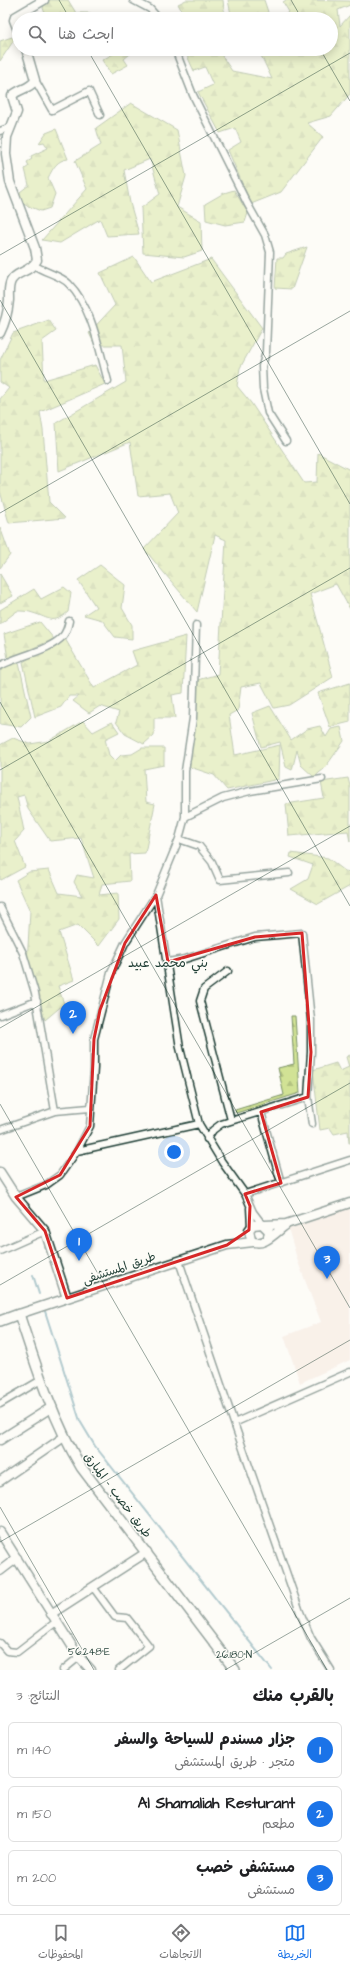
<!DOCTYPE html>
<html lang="ar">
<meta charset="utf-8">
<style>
:root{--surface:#fff;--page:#f2f2f2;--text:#202124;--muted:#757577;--line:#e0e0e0;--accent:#1a73e8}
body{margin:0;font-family:"Architects Daughter","Playpen Sans Arabic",sans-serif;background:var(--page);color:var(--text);direction:rtl}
.you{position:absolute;left:174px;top:1152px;width:14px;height:14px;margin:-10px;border:3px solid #fff;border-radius:50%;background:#1a73e8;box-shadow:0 0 0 6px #1a73e833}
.badge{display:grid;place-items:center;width:26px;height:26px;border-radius:50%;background:var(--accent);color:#fff;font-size:13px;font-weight:700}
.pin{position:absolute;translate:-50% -33px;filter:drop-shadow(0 1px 2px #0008)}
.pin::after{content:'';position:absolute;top:21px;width:14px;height:12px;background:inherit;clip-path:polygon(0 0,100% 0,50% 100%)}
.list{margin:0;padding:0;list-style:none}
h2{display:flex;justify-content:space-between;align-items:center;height:52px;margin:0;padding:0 16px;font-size:17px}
h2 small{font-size:13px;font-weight:400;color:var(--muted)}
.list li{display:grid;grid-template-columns:26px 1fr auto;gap:12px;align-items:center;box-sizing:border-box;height:56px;margin:0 8px 8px;padding:0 8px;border:1px solid var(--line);border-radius:6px}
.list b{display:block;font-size:15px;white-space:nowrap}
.list p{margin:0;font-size:13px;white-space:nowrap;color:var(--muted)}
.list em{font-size:13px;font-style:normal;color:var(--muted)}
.icon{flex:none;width:22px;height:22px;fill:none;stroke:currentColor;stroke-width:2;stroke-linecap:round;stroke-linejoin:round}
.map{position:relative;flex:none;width:350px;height:1670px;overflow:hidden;direction:ltr}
.search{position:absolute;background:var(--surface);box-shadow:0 2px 10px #0003;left:12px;right:12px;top:12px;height:44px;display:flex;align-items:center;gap:10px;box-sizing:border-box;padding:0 14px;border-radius:22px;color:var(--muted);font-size:15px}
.sheet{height:244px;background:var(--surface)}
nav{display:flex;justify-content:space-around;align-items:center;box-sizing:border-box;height:56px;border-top:1px solid var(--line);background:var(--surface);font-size:11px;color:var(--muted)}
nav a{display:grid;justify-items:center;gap:2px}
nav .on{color:var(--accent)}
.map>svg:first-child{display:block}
</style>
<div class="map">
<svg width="350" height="1670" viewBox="0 0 350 1670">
<defs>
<pattern id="forest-firs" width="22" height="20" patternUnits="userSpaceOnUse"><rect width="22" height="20" fill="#d1e295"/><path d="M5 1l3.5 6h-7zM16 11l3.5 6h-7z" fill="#b3c381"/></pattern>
</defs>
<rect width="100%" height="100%" fill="#fdfcf7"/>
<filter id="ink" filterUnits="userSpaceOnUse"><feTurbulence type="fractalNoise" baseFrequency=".025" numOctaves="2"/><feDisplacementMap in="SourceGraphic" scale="8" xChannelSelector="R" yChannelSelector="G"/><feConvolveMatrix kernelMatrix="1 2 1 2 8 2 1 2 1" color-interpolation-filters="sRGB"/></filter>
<g filter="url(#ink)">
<path fill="#f3e4d8" d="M350,1207v153l-50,23 -16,-47 37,-14 -23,-60 -10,-34z"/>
<path fill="url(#forest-firs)" stroke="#789064" d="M46,0h22l8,13h13l11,2 2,4h-55l-4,-11z
M186,0h37l2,19h-39l-8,-15z
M228,0h36l4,12 -8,7h-28z
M286,0l64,1v4l-12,5 2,16 10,-11v79l-19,22 -24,7 16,14 -42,55 -30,12 -23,-54 13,-8 -6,-14 -15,5 -22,-41 15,-7 -8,-18 -11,4 -10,-22h41l-5,4 12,18 40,8 -14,-30h73v-30h-64l13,-1 9,-6 -6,-10z
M12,37l2,3 -14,21v-20z
M118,49h30l2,3 -15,-2 -11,9 4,6 -17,9 -9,-14 17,-9z
M131,103l46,27 9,46 -9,31 24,14 1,30 -18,6 -41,-4 -2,-45 19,-14 -10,-35 -26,11 6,33 9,31 -32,2 -7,-17 -40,24 -18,-3 45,-51 -12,-28 26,-16 -5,-17z
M56,129l12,30c-11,1 -15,9 -20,19l7,16 -5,14 -9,3 -18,-7 -3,-12 9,-7 -4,-16 4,-3 -2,-4 5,-3 -1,-3 17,-8 -4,-6 -5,1 7,-10z
M234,190l14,23 -3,9 -20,3 -19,-5 -1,-16 19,-11z
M307,247l-15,42 -17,-1 2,-30h6l3,-4z
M134,257l17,25 60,-23 51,69 -22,40 -3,18 14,17 53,80 13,-1 1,-29 32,17v139l-14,-25 -26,10 23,83 -44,28 -15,3 -13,-25 -20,4 -3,23 -9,5 6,40 45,-10 -1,34 -52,11 -13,-15 -27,-9 7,-85 24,-7 8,-134 -11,-5 -18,77 -53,-63 34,-36 -8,-20 -32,3 -8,-54 -71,29 -3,-48 70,-41 -4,-37h-27l-6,-12 26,-28 -15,-32z
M49,320l7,11 -14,10 2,39 51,-15 10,19 -65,28 3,18 6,72 16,16 -56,5 -9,-32v-92l9,-11 -9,-6v-22l13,-27z
M0,527l10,28 -10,13z
M100,565l25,20 -3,23 10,17v14l-17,-2 -13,-17 -18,-5 12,-8 -18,-27z
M0,574l13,22 -13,7z
M64,587l7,6 -3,19c-16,13 -18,6 -35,1 -5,-2 -11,-2 -16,-2l-17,13v-14l34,-21 7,10z
M40,622l14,17 -46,20 -4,-25z
M186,636l-3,57 -11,2 3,23h-21v17l-10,9 -19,-10 -9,-12 3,-10 -19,-6 -11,7 -16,-12 6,-5h-10l-8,11 -26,10 -12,-55 41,-25 30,51 43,-23 -5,-14z
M19,663l12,54 -10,10 -21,-3v-56z
M350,683v39l-20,5 -12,-34z
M270,706l21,34 16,-11 13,-3 6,11 5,-8 10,-2 3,14 -20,28 -10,8 -13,-12 -4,-15 -5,20 -6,-3 -6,-25 -19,5 -9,-34z
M83,721l10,11 19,-10 7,10 -14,7 4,16 6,6 6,-6 11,-1 10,-6h22v17l-20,4 2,33 9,2 -10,49 -16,1 1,27 -28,3 -3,11 19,-2 1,26 -20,27 -21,-21 -19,7 15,48 -16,6 6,18 -19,16 -18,-56 3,-53 -14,-31 13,-8 20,-2 10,23 23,3 -8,-14 3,-7 17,3 -13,-40 -31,3 -22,-32 -4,-14 -7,2 7,34 -9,10 10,26 -24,13 -1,-1v-134l13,-7 17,6 19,-3z
M348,778l2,8v56l-2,-11 -59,5 -3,-32 38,-6 -3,-16z
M291,853l37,5 17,13 5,1v14l-32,18 -27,-15 17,-10 5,-14 -23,-8z
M291,1016h4l5,77 -64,20 -1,-3 49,-15 -6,-27 16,-4z
M350,1055v88h-1l-1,-12 -14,3 -4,-6 -10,2 -7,-60 23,-7 4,8 9,-4 -3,-10z"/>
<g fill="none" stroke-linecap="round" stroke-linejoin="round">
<path stroke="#598f9b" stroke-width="2" d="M33,1275l6,19
M44,1308l36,113 15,25 177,224"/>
<g stroke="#1f3d34" stroke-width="9">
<path id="minor" d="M133,0l17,9 9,10
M175,49l18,46 54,108 18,32 5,17 -4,100 -4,14 1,23 5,24 18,28
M35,80l17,30 37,-19 11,24
M0,131l11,-4
M34,265c11,8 27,10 35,19 24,25 30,66 39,97
M0,666c17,-10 50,-15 63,-30 4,-5 5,-10 6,-15
M185,817v-46l8,-53 3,-93
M179,839l20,7 13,16 8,18 69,-7
M156,895l24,153 19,76 23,38 23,32 8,18 9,12
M0,907l23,46 12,40 20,118
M168,962l17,-3 70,-22 47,-4 9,87v32l-3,45 4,27
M228,971l-24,18 -4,12 31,119
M0,1015l37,-14
M261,1112l20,71
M0,1130l55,-19 35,-3
M207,1139l6,-9 8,-6 87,-27
M77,1151l122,-27
M245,1194l105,-34
M16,1197l30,-12 14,-10 17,-24 13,-25 4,-58v-29l17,-66 14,-30 31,-48 23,-56 6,-22 38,-19 27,-7 72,-12
M250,1208l1,19
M0,1251l45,-20
M179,1261l55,162 116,-51
M0,1404l41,-24
M234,1423l66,189 11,26 20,32
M93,1587l22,30 12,1 22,28 -30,24
M0,1643l7,8 10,1 39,-30
M63,1670l16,-13"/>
</g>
<g stroke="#1f3d34" stroke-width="11">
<path id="tertiary" d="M19,33l-5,-13 1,-3 29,-17
M0,333c5,-10 8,-21 9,-33 0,-7 -1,-13 2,-19 5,-10 19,-8 26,-21l-2,-12 -25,-66 -4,-28 1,-17 10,-25 -5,-16c5,-7 19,-7 23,-16l-9,-31
M0,1172l16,25 29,34 22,67
M265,1225l21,-1 64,-21
M268,1237l1,-6 -7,-7 -9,1 -4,5 2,10c11,9 25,-8 35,-15
M19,1314l208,-69 26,-3
M0,1440l52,-33
M0,1481l64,-44
M0,1532l79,125 12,13
M0,1571l17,-13
M51,1614l96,-62"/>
</g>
<g stroke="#1f3d34" stroke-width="12">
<path id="secondary" d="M0,1321l19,-7c17,52 34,106 62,153l154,203"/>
</g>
<use href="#minor" stroke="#fdfcf7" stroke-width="6"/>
<use href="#tertiary" stroke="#fdfcf7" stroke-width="8"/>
<use href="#secondary" stroke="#fdfcf7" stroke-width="9"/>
</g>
</g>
<path d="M0 0H350V1670H0ZM156,895l12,67 87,-25 47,-4 9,119 -3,45 -47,15 20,71 -36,11 5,12 -1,24 -22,15 -160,53 -22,-67 -29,-34 44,-22 30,-49 4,-87 6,-29 25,-67z" fill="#fdfcf7" fill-opacity=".55" fill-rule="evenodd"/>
<path fill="none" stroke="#d62828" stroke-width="3" stroke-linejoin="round" d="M156,895l12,67 87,-25 47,-4 9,119 -3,45 -47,15 20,71 -36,11 5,12 -1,24 -22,15 -160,53 -22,-67 -29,-34 44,-22 30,-49 4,-87 6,-29 25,-67z"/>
<path fill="none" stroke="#1f3d34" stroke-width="1" stroke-opacity="0.45" d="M59,0l11,19M291,0l11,19M87,49l263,455M320,49l30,52M0,255l350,-202M0,300l350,606M0,513l350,-202M0,702l350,606M0,770l350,-202M0,1028l350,-202M0,1104l327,566M0,1285l350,-202M0,1507l94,163M0,1542l350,-202M225,1670l125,-72"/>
<g text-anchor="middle" stroke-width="3" stroke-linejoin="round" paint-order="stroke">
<g font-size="12" fill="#1f3d34" stroke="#fdfcf7">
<text transform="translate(119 1268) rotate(-19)" y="4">طريق المستشفى</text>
<text transform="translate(118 1495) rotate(53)" y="4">طريق خصب - المبارق</text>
</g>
<g font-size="13" fill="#1f3d34" stroke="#fdfcf7">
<text x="168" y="967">بني محمد عبيد</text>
</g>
</g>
<g font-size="10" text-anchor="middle" fill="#1f3d34" stroke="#fdfcf7" stroke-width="3" stroke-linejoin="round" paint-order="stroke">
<text x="89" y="1655">56.248°E</text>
<text x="234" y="1658">26.180°N</text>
</g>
</svg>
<div class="you"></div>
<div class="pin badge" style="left:79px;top:1261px">1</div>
<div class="pin badge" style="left:73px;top:1034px">2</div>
<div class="pin badge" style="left:327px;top:1279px">3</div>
<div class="search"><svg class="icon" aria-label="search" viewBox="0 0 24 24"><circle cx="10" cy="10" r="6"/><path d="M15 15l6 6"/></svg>ابحث هنا</div>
</div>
<section class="sheet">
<h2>بالقرب منك<small>النتائج: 3</small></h2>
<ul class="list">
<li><span class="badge">1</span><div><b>جزار مسندم للسياحة والسفر</b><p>متجر · طريق المستشفى</p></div><em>140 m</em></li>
<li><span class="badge">2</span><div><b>Al Shamaliah Resturant</b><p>مطعم</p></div><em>150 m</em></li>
<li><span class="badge">3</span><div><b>مستشفى خصب</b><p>مستشفى</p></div><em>200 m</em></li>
</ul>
</section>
<nav>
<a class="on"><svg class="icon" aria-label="map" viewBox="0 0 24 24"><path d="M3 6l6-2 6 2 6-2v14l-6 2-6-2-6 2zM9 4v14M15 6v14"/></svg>الخريطة</a>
<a><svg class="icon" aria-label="directions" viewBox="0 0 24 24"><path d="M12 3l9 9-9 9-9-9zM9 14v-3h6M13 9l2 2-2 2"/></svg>الاتجاهات</a>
<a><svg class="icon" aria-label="saved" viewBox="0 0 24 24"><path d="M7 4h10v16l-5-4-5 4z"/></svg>المحفوظات</a>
</nav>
